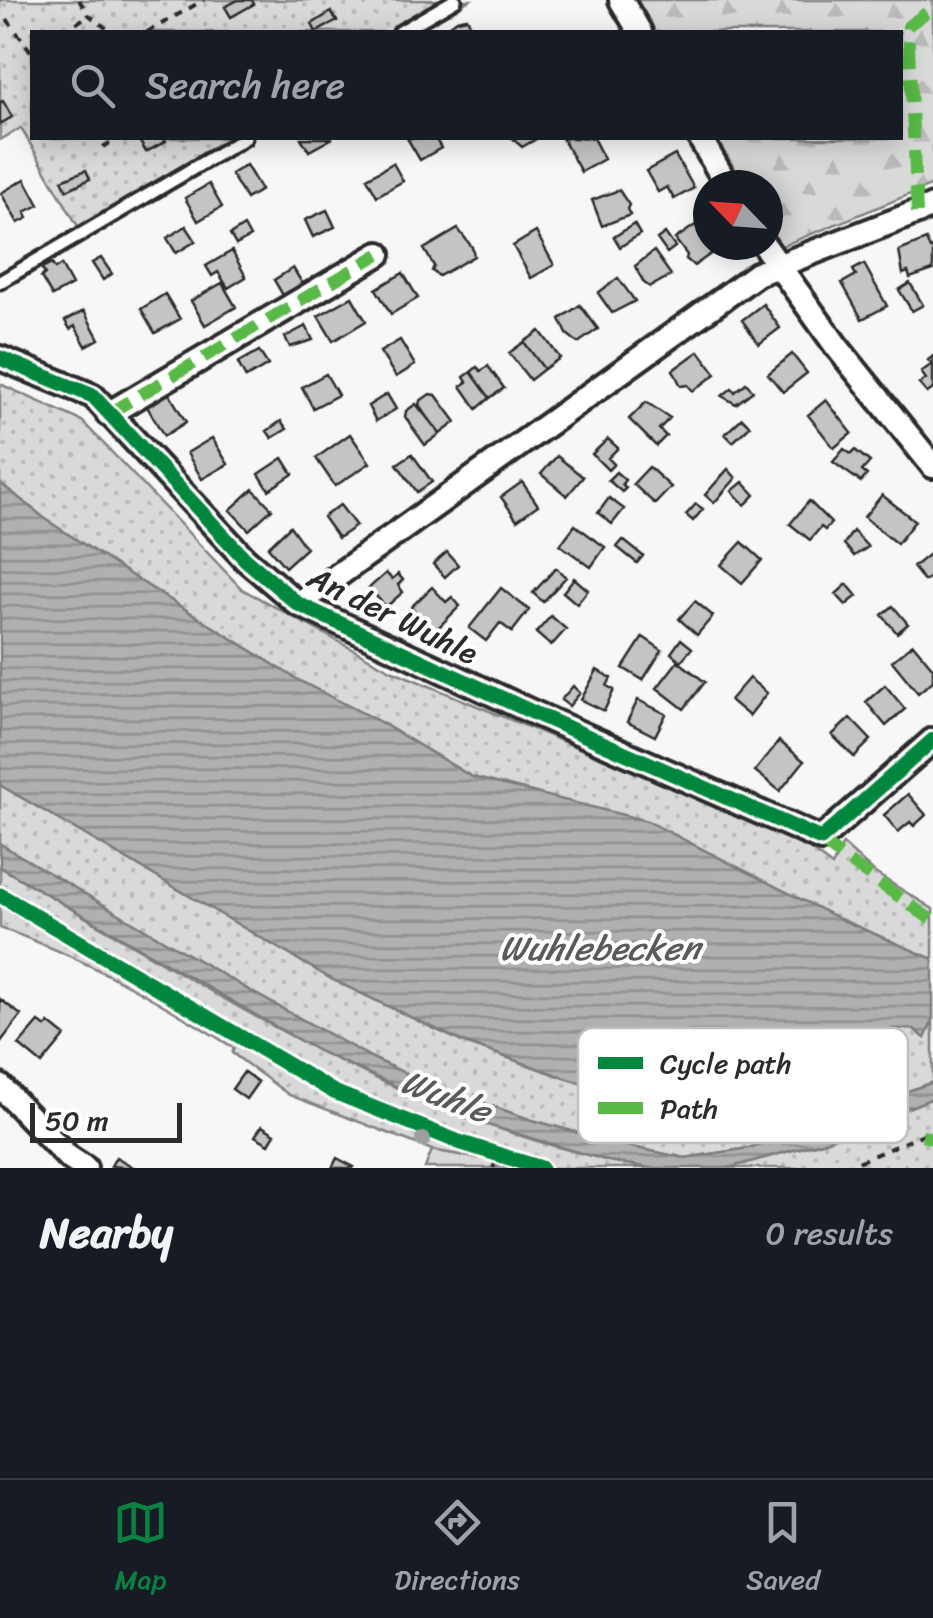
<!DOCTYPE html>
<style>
:root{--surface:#171b24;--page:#20242c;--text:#f1f3f6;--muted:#9ea1a6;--line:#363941;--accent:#0b8043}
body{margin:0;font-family:Sriracha,sans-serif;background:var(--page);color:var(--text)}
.compass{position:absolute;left:693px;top:170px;width:90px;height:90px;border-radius:50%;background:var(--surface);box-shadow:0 5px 25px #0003;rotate:295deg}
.scale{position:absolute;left:30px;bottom:25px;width:152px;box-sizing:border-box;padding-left:10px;border:5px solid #2b2b2b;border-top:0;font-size:28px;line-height:35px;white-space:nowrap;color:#2b2b2b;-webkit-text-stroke:8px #fff;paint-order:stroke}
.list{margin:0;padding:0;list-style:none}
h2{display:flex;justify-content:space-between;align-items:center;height:130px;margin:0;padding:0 40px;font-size:42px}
h2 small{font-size:32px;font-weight:400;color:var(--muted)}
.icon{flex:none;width:55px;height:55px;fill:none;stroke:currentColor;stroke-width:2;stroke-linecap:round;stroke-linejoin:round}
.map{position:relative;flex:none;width:933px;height:1168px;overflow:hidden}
.search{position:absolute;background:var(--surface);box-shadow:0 5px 25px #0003;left:30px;right:30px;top:30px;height:110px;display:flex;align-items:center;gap:25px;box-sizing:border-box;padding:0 35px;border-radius:0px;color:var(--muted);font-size:38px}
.sheet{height:310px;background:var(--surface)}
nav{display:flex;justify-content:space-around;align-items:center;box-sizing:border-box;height:140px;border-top:2px solid var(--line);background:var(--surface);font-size:28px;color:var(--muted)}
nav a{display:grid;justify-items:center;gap:5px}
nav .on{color:var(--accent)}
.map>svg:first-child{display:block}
</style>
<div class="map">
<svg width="933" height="1168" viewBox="0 0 933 1168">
<defs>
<pattern id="forest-firs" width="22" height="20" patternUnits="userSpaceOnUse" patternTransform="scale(2.5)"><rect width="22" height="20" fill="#d9d9d9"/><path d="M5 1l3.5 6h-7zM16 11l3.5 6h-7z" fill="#bababa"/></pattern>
<pattern id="park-dots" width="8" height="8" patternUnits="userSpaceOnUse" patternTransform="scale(2.5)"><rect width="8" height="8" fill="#d9d9d9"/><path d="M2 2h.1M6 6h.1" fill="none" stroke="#bababa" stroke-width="1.8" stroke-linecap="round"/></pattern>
<pattern id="water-rules" width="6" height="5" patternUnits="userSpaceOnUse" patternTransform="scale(2.5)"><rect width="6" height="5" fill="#b0b0b0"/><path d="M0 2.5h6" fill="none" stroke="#8f8f8f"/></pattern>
</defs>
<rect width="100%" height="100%" fill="#f7f7f7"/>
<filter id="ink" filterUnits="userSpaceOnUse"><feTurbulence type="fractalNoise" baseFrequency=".01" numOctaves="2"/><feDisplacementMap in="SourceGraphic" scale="20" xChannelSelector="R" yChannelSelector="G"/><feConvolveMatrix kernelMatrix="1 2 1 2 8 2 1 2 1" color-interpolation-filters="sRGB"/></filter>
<g filter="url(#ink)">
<path fill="#d9d9d9" stroke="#828282" stroke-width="2.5" d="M432,1150l68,12 -3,6h-72z"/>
<path fill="url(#forest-firs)" stroke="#828282" stroke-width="2.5" d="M635,0h298v185l-156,63 -9,-16v-47h-27l-27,-47h186v-106h-246z"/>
<path fill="url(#park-dots)" stroke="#828282" stroke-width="2.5" d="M0,0h470l-55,32h-383v106h206l-158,92 -59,-102 -21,12z
M0,384l82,37 160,168 149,81 404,168 37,28 11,-22 32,29 58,36v50l-394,-165 -67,-17 -92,-55 -82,-42 -166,-104 -84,-55 -48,-38z
M0,785l333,195 129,62 118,41 60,12 76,-7 57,1 64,-21 56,-39h21l11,9 8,-18v62l-184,66 -64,10 -63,-13 -90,-25 -104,-36 -56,-26 -120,-66 -252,-148z
M0,867c206,119 411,261 650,301h-153l2,-6 -67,-12 -143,-55 -57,-42 2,-5c-75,-47 -150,-91 -234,-120z
M933,1098v70h-205l94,-26z"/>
<path fill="url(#water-rules)" stroke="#7b7b7b" stroke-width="2.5" d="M0,483l48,38 84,55 166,104 82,42 92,55 175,44 193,98 93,40v61l-8,18 -11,-9h-21l-56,39 -64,21 -57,-1 -76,7 -60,-12 -117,-41 -130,-62 -333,-195z
M0,844l252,148 120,66 56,26 104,36 90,25 63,13 64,-10 184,-66v16l-111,44 -94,26h-78l-42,-7 -137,-41 -153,-69 -318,-184z"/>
<path fill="#c4c4c4" stroke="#2b2b2b" stroke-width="2.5" d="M238,0h14l2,4 -23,13 -6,-10z
M331,12l6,9 -21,11 -4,-8z
M467,18l8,14h-34l16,-12z
M3,101l9,16 -12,7v-22z
M148,138h15l3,3 -20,11 -6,-10z
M301,138h32l-24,13z
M407,138h28l6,10 -21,12z
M512,138h26l-16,9z
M562,138h31l11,21 -23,13z
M675,155l19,33 -20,11 -7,-12 -9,5 -12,-21z
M393,163l10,18 -26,15 -10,-18z
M246,165l15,25 -15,9 -15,-25z
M86,170l4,9 -23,11 -5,-10z
M25,179l14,26 -14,7 3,6 -10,5 -17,-30z
M209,184l13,23 -24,14 -13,-23z
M619,190l10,15 -2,4 3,6 -28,11 -10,-26z
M327,210l8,17 -22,10 -8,-17z
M707,217l1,28h15l-29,21 -8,-7 1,-4 -12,-16z
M634,224l6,10 -20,13 -6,-10z
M186,226l10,15 -20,12 -9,-15z
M244,226l6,11 -14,8 -6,-10z
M458,229l14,18 2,9 -35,20 -7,-5 2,-5 -10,-17z
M536,232l18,33 -23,13 -18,-32z
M665,233l10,14 -8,6 -10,-14z
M926,240l4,9 3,-1v22l-23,8 -2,-6 -5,2 -4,-23z
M232,251l14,26 -18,11 -10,-16 -6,4 -6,-10z
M654,251l17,24 -21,12 -6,-4 -9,-17z
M101,258l11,16 -9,6 -11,-17z
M52,264l3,5 6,-4 11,20 -20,11 -11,-19 4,-3 -3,-5z
M864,264l23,42 -25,13 -20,-36 14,-8 -3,-5z
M293,268l11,18 -20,11 -10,-17z
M403,273l15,25 -27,16 -15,-25z
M618,278l17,23 -23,12 -14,-20z
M222,283l14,24 -31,18 -14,-24z
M910,283l13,22 -11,6 -13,-21z
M165,294l15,25 -25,14 -14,-24z
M352,297l14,24 -33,20 -15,-25z
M763,304l17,24 -21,16 -17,-24z
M580,305l18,24 -20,14 -11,-9 -7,-15z
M84,311l15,28 -13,7 -11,-20 -5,3 -5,-8z
M306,326l7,14 -23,7 -5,-10z
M540,331l20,27 -16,11 -20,-27z
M400,340l15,25 -19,12 -16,-25z
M524,342l20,27 -14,11 -21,-27z
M259,351l9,14 -22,13 -8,-15z
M699,351l17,23 -23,17 -5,-6 -7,1 -8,-16z
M792,354l15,19 -24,19 -15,-18z
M933,356v33l-6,4 -8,-9 7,-5 -5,-7 11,-8 -4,-4z
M488,366l16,22 -14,10 -19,-26 6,-5 4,4z
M471,372l19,26 -13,11 -16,-23 6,-4 -3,-5z
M326,374l12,21 -25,13 -11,-21z
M746,383l7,8 -17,13 -14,-8 10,-8 3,4z
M167,390l19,32 -22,14 -19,-33z
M387,394l9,15 -20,12 -8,-15z
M430,394l6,1 20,27 -16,12 -21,-29 1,-4z
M826,400l26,33 -18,15 -26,-33z
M646,402l24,16 -11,11 7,7 -10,10 -27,-27z
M416,404l24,30 -15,11 -20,-28 1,-6z
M742,418l8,8 -17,16 -8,-8z
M281,421l6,8 -15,9 -5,-7z
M350,434l20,29 -35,23 -19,-28z
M212,438l16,26 -26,15 -15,-26z
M608,439l10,9 -10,10 6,6 -6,6 -16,-16z
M844,449l7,5 4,-4 15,12 -8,9 5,4 -6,7 -28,-20z
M412,454l20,28 -15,10 -20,-28z
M557,456l26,21 -16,19 -26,-22z
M283,458l10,16 -24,16 -10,-16z
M649,467l22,20 -16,17 -22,-20z
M728,469l8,9 -22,25 -9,-8z
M616,472l9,8 -3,4 4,4 -4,4 -14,-12z
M522,482l16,23 -21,15 -16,-23z
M743,482l12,13 -10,10 -13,-14z
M253,489l19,20 -23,21 -19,-20z
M882,495l33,26 -18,23 -33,-27z
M609,498l15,11 -12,15 -14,-11z
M809,501l22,22 -6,7 -4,-3 -11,13 -20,-16z
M696,504l7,5 -10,12 -7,-6z
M340,505l16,21 -18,12 -15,-21z
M575,525l30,22 -14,20 -31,-22z
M290,526l16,22 -21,19 -17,-20z
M853,531l15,16 -14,9 -10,-12z
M623,540l20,16 -6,7 -20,-16z
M742,542l20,18 -20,23 -21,-18z
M933,551v24l-9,6 -11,-14z
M447,552l11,13 -13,12 -12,-13z
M556,568l10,9 -23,25 -10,-9z
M386,573l6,6 6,-5 5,6 -5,5 5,7 -17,15 -17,-19z
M574,578l14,12 -11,14 -14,-12z
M847,584l10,12 -11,9 -10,-11z
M432,587l14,15 6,-5 8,9 -26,26 -23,-25z
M501,588l28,22 -17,22 -12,-9 -14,18 -17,-13z
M695,601l18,15 -16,19 -18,-16z
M893,606l15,18 -11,9 -15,-18z
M551,616l15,13 -15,17 -15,-13z
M643,637l19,13 -19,30 -20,-12z
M681,639l11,9 -11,13 -10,-8z
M913,644l20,24v13l-15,12 -26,-32z
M678,661l27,21 -21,27 -27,-21z
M597,670l14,8 -4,8 7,4 -10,21 -23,-11z
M749,678l18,15 -18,23 -19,-16z
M885,685l20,24 -19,17 -20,-24z
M573,686l7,7 -11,13 -8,-6z
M638,700l28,14 -11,22 -28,-14z
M850,718l21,22 -17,17 -22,-22z
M779,741l25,20 -24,30 -25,-20z
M908,794l18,21 -12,11 -4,-4 -12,10 -14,-17z
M0,999l21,16 -21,28z
M39,1022l7,5 3,-4 16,13 -23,28 -23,-19z
M244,1072l14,10 -12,17 -14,-10z
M262,1126l13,8 -6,10 -14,-8z
M116,1157l19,11 -24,-2z
M337,1158l17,9 -1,1h-21z"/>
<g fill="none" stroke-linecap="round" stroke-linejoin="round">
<g stroke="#2b2b2b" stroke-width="19">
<path id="service" d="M400,32l55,-32
M0,282l245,-144"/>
</g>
<g stroke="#2b2b2b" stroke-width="30">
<path id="minor" d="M621,0l19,32
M700,138l27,47
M764,245l73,102 96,119
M0,358l93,38 152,163 53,45 234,108 289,127 112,-99
M108,414l271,-160
M298,604l459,-330 176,-68
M0,1086l68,71 17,11"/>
</g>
<path stroke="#2b2b2b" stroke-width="4" stroke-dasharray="8 8" stroke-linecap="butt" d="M79,0l10,15 22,17
M7,19l25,34
M63,32l26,-17
M147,32l57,-32
M103,147l17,-9
M0,895l334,197 125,50 82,26
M493,1168l5,-12
M844,1168l89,-38"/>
<use href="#service" stroke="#fff" stroke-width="11"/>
<use href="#minor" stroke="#fff" stroke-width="22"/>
<path stroke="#58b947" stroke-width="12" stroke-dasharray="25 12" stroke-linecap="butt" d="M917,213l-9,-187 25,-18
M108,414l271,-160
M821,839l10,10 102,72
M922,1136l11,2"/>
<g stroke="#fff" stroke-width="21">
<path id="cycleway" d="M0,358l93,38 152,163 53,45 234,108 289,127 112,-99
M0,895l334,197 125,50 82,26"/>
</g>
<use href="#cycleway" stroke="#00873e" stroke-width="15"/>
</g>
<circle fill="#9e9e9e" cx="423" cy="1140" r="8"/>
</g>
<g text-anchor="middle" stroke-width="8" stroke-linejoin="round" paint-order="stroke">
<g font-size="32" fill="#2b2b2b" stroke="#fff">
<text transform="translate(393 615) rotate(26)" y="11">An der Wuhle</text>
</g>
<g font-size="35" font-style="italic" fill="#5a5a5a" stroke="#fff">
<text x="600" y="960">Wuhlebecken</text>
<text transform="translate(446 1096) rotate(21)" y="12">Wuhle</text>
</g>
</g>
<rect x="578" y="1028" width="330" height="115" rx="15" fill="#fff" stroke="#bfbfbf" stroke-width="2.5"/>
<rect x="598" y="1057" width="45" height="12" fill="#00873e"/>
<rect x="598" y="1102" width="45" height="12" fill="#58b947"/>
<g font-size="28" fill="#2b2b2b">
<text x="660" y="1073">Cycle path</text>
<text x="660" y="1118">Path</text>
</g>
</svg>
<svg class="compass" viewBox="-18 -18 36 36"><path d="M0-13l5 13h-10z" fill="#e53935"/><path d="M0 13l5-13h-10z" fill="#9ea1a6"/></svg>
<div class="scale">50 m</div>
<div class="search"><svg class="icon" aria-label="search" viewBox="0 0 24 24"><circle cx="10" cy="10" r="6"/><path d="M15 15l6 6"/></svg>Search here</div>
</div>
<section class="sheet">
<h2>Nearby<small>0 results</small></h2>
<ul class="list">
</ul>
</section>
<nav>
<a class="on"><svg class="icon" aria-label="map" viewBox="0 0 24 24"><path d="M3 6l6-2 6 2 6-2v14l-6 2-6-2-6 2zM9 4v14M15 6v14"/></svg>Map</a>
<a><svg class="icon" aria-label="directions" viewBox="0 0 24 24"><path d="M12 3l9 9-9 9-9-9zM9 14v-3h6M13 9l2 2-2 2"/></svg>Directions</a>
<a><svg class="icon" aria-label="saved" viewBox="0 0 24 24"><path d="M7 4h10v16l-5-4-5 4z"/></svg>Saved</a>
</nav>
